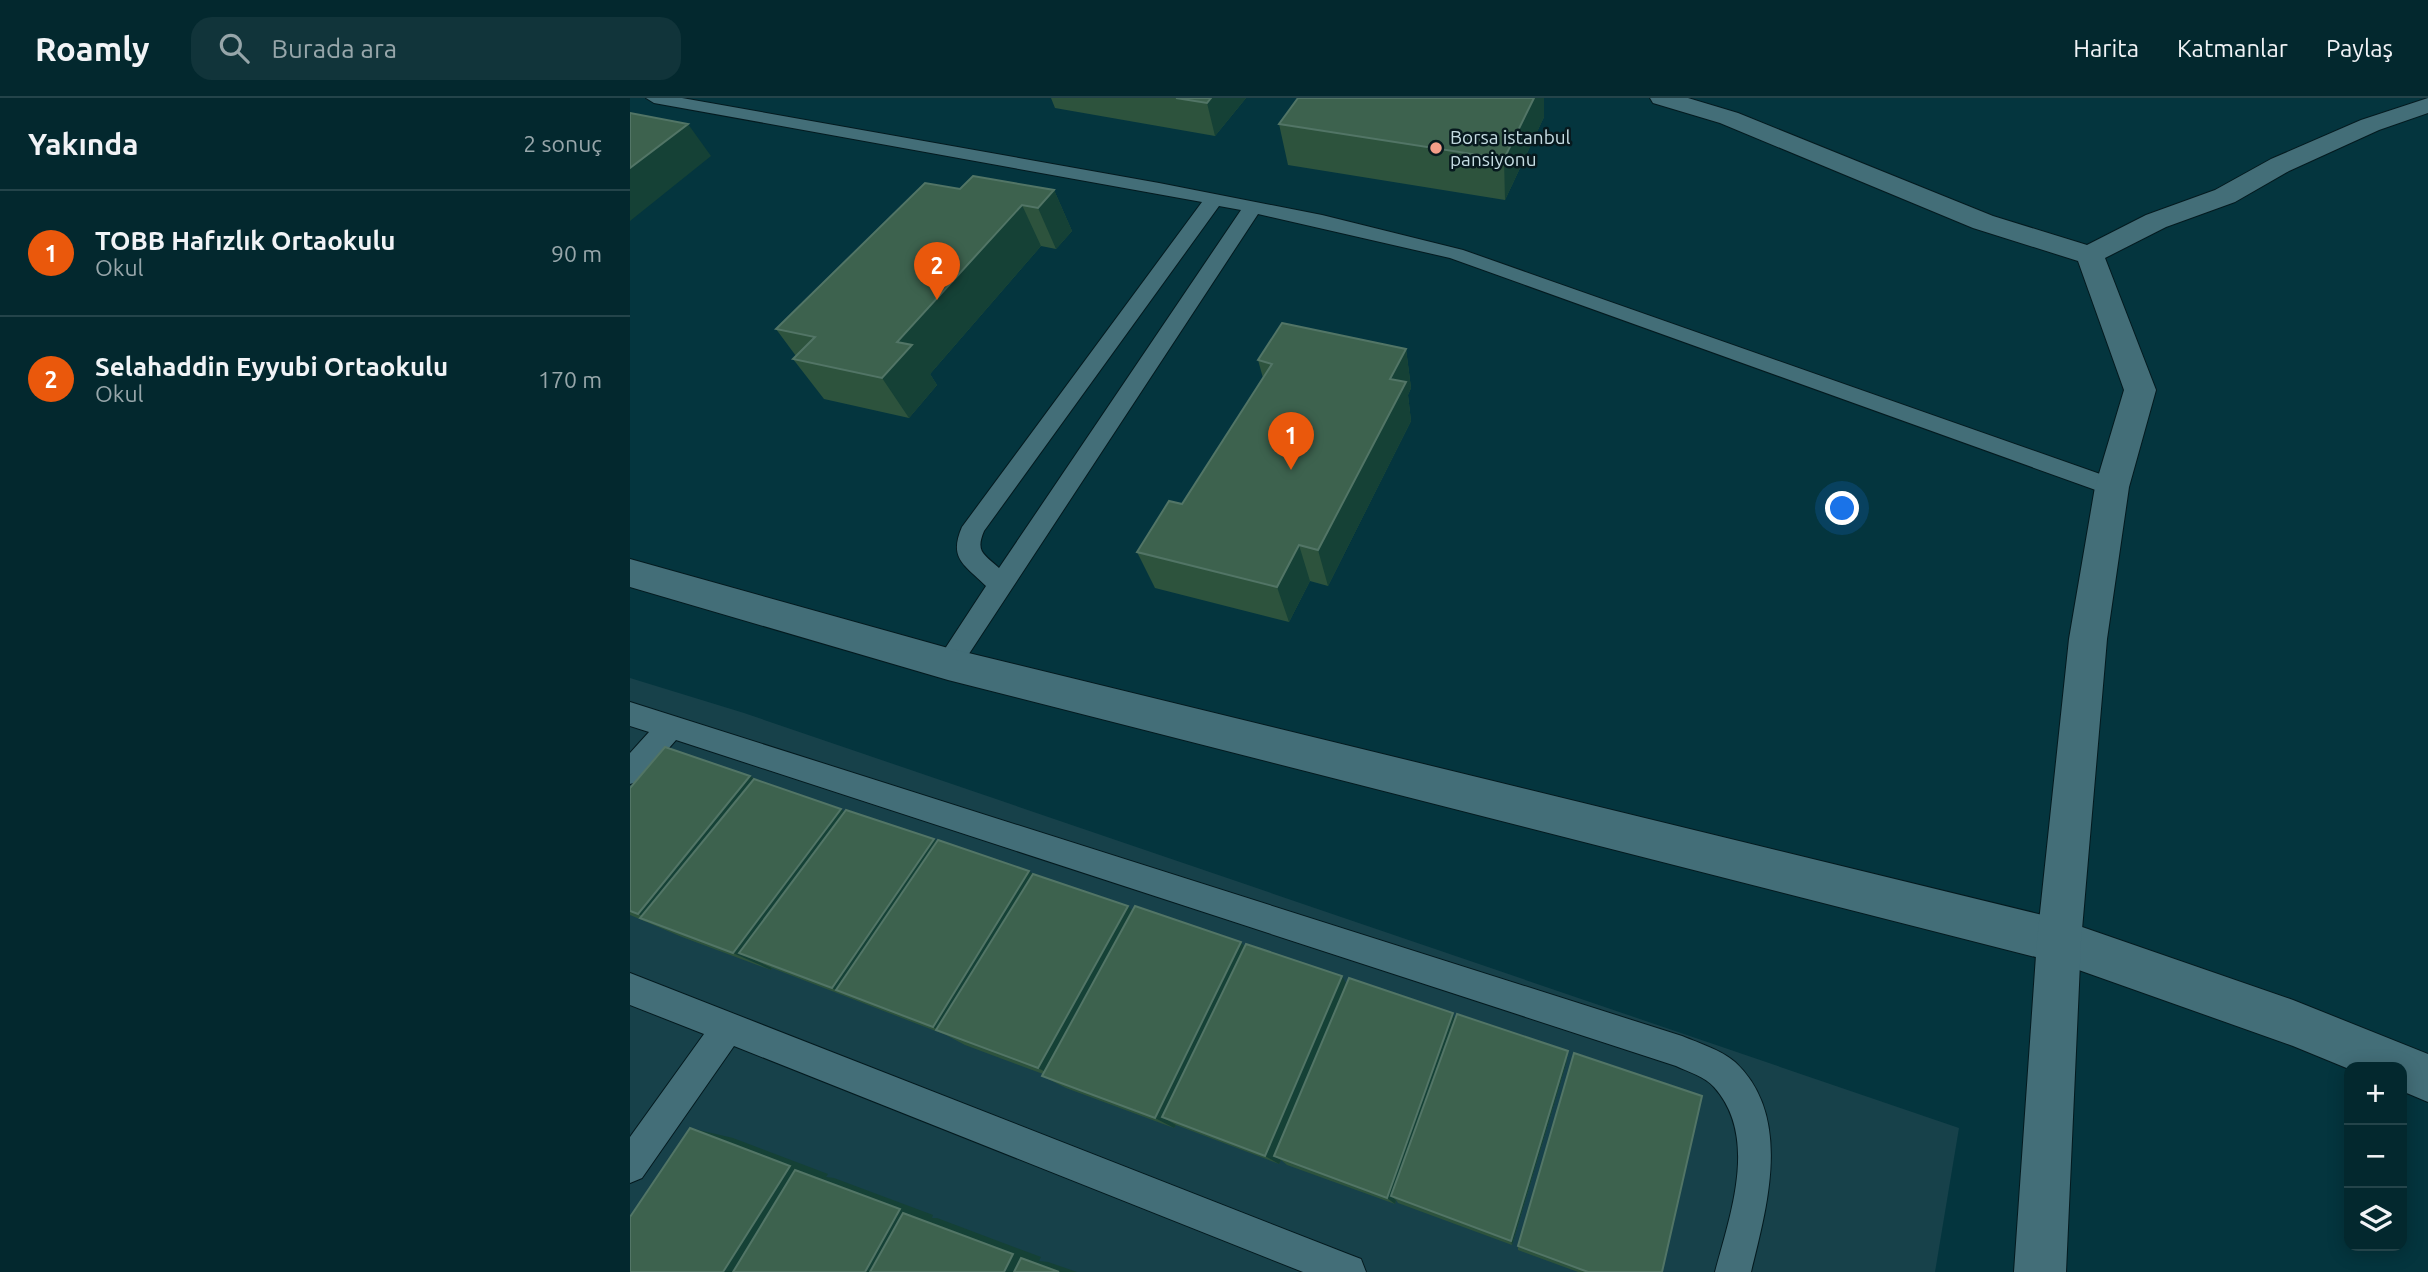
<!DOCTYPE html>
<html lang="tr">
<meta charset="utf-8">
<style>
:root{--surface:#03282e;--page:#11343a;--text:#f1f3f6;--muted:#97a6aa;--line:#24444a;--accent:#ea580c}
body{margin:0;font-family:Ubuntu,sans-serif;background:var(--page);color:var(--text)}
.controls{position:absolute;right:21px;bottom:21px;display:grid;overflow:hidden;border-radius:14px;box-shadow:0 4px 18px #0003}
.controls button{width:63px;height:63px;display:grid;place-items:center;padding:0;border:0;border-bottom:2px solid var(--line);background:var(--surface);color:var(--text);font:35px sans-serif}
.you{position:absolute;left:1213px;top:411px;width:24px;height:24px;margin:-18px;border:5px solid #fff;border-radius:50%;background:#1a73e8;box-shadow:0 0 0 10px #1a73e833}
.badge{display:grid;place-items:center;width:46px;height:46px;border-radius:50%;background:var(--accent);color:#fff;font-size:23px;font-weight:700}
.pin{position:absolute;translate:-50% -58px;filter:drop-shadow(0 2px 4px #0008)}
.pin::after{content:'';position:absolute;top:37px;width:24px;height:21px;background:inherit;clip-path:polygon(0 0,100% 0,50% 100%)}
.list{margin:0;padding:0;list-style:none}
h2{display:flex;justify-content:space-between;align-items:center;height:91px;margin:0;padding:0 28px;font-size:30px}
h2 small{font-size:23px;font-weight:400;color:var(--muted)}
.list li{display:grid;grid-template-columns:46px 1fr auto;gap:21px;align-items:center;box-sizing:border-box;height:126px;padding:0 28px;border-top:2px solid var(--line)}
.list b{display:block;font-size:26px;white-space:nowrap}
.list p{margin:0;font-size:23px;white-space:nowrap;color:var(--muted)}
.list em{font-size:23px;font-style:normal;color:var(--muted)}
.icon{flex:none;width:38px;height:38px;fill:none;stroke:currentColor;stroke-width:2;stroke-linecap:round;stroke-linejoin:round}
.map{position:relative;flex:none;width:1798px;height:1174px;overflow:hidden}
header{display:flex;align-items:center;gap:42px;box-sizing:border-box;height:98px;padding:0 35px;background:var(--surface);border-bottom:2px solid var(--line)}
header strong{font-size:33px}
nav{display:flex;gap:38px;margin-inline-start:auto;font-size:24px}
.search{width:490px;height:63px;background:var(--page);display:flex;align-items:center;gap:18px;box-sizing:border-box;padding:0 24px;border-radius:21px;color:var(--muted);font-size:26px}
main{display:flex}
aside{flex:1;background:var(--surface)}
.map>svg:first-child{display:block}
</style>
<header>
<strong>Roamly</strong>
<div class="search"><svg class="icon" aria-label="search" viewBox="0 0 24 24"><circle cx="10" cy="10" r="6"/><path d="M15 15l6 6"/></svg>Burada ara</div>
<nav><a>Harita</a><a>Katmanlar</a><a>Paylaş</a></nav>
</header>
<main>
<aside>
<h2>Yakında<small>2 sonuç</small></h2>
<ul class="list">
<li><span class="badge">1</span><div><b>TOBB Hafızlık Ortaokulu</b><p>Okul</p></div><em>90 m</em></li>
<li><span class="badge">2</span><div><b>Selahaddin Eyyubi Ortaokulu</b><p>Okul</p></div><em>170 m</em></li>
</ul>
</aside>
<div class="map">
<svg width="1798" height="1174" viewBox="0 0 1798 1174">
<rect width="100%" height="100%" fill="#04353e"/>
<path fill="#17414a" d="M0,580l114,35 1215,415 -24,144h-1305z"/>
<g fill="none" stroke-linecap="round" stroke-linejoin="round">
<g stroke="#041a1f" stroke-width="2">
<path id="service" d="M16,0h36l477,85 163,32 141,35 657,231 4,6 -4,6 -8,3 -8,-3 -654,-235 -192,-44 -301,458 -9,3 -9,-3 -4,-8 51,-78c-21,-21 -38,-27 -24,-59l240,-325 -548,-99zM589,108l22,4 -242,358c-15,-14 -24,-16 -15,-37z
M0,604l1052,334c17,7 39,14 53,26 58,54 32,144 16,210h-36c15,-57 44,-135 -1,-185 -9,-10 -25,-15 -38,-21l-1000,-326 -36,41 -10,3v-31l19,-21 -19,-6z
M0,875l718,281 13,5 5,13h-63l-569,-226 -92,132 -12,5v-46l74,-103 -74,-29z"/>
</g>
<g stroke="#041a1f" stroke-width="2">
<path id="minor" d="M0,461l318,89 1111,271 234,81 135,54v48l-26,-11v-24h-53v2l-56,-23 -234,-83 -1111,-283 -318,-93z"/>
</g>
<g stroke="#041a1f" stroke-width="2">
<path id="tertiary" d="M1020,0h38l50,15 255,103 94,29 59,-30 69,-25 56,-31 90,-39 67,-22v15l-49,17 -90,41 -54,31 -69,25 -61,31 51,132 -27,97 -22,152 -26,302 -15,331h-52l23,-331 32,-302 26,-152 29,-97 -46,-129 -105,-33 -253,-105 -67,-20z"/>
</g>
<use href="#service" fill="#436e78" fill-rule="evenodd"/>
<use href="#minor" fill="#436e78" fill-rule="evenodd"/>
<use href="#tertiary" fill="#436e78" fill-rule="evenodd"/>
</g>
<path fill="#2d533d" d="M421,0h195l-31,38 -160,-28z
M668,0h246v19l-39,83 -217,-35 -9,-41z
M330,91l94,1 18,41 -16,18 -15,-3 -111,128 7,11 -28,33 -85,-19 -31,-40 3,-3 -20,-27z
M776,251l5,39 -3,7 3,26 -83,165 -18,-5 -21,41 -134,-34 -18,-36 45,-48 81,-126 -5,-18z
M120,678l7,4 88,32 92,29 96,33 100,37 112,35 101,38 109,36 113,31 -2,13 -54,181 -114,-42 -2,-3 -1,4 -108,-39 -6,-5 -2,4 -103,-39 -2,3 -108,-40 -24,-12 1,-2 -78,-29 -19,-10 -174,-67 -1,2 -89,-33 -52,-22v-127z
M888,1148l144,26h-84l-60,-22z"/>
<path fill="#154136" d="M581,0h35l-31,38 -8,-33z
M904,0h10v19l-39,83 -1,-41z
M58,26l23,32 -81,65v-53z
M424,92l18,41 -16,18 -18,-41z
M392,107l19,41 -111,128 7,11 -28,33 -27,-40 15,-36z
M776,251l5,39 -3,7 3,26 -83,165 -10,-36 72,-171z
M669,447l11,36 -21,41 -12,-35z
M120,678l34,23 -110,131 -36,-16z
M211,711l30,22 -132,122 33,15 -1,2 -38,-17z
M304,741l26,21 -115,134 -13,-6z
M399,773l23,20 -99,146 -20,-10z
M498,808l18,19 -83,156 -25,-13z
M611,844l13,17 -92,158 14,8 -2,3 -19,-10z
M712,878l9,16 -77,164 7,4 -2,4 -14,-8z
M823,915l4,15 -66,168 5,4 -1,4 -8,-6z
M938,953l-2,13 -54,181 -1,-4z
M60,1030l43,10 95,36 -2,3 8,1 99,37 -1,3h5l104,39 -2,4 9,1 29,10h-354z"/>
<path fill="#3d624e" stroke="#527566" stroke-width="2" d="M546,0h35l-4,5z
M668,0h236l-30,61 -225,-35z
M0,15l58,11 -58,44z
M343,78l81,14 -16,18 -16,-3 -125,137 15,3 -30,33 -89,-19 22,-22 -39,-8 149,-146 35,6z
M652,225l124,26 -16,30 16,3 -88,168 -19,-5 -22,42 -140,-35 32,-51 13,3 90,-140 -14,-4z
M35,649l85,29 -112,138 -8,-3v-123z
M124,681l87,30 -108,144 -93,-35z
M216,712l88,29 -102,149 -93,-35z
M308,742l91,31 -96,156 -97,-37z
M403,776l95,32 -90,162 -102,-38z
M505,808l106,36 -86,176 -113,-42z
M616,846l96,32 -77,180 -103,-39z
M719,880l104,35 -66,185 -113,-42z
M827,916l111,37 -57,190 -120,-45z
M944,955l128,43 -40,176h-74l-70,-26z
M60,1030l100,38 -67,106h-93v-55z
M165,1072l105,39 -35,63h-132z
M273,1115l110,41 -9,18h-134z
M391,1160l38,14h-45z"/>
<circle fill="#f49e89" stroke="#07191e" stroke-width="2.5" cx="806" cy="50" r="7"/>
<g text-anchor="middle" stroke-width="5" stroke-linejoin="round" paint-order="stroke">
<g font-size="19" fill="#c6dde3" stroke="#07191e" text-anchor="start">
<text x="820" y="46">Borsa istanbul<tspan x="820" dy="22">pansiyonu</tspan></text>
</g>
</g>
</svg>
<div class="controls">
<button>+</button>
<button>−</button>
<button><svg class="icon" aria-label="layers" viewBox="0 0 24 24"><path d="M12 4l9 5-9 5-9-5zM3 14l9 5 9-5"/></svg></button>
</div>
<div class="you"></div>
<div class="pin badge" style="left:661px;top:372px">1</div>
<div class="pin badge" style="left:307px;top:202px">2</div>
</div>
</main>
